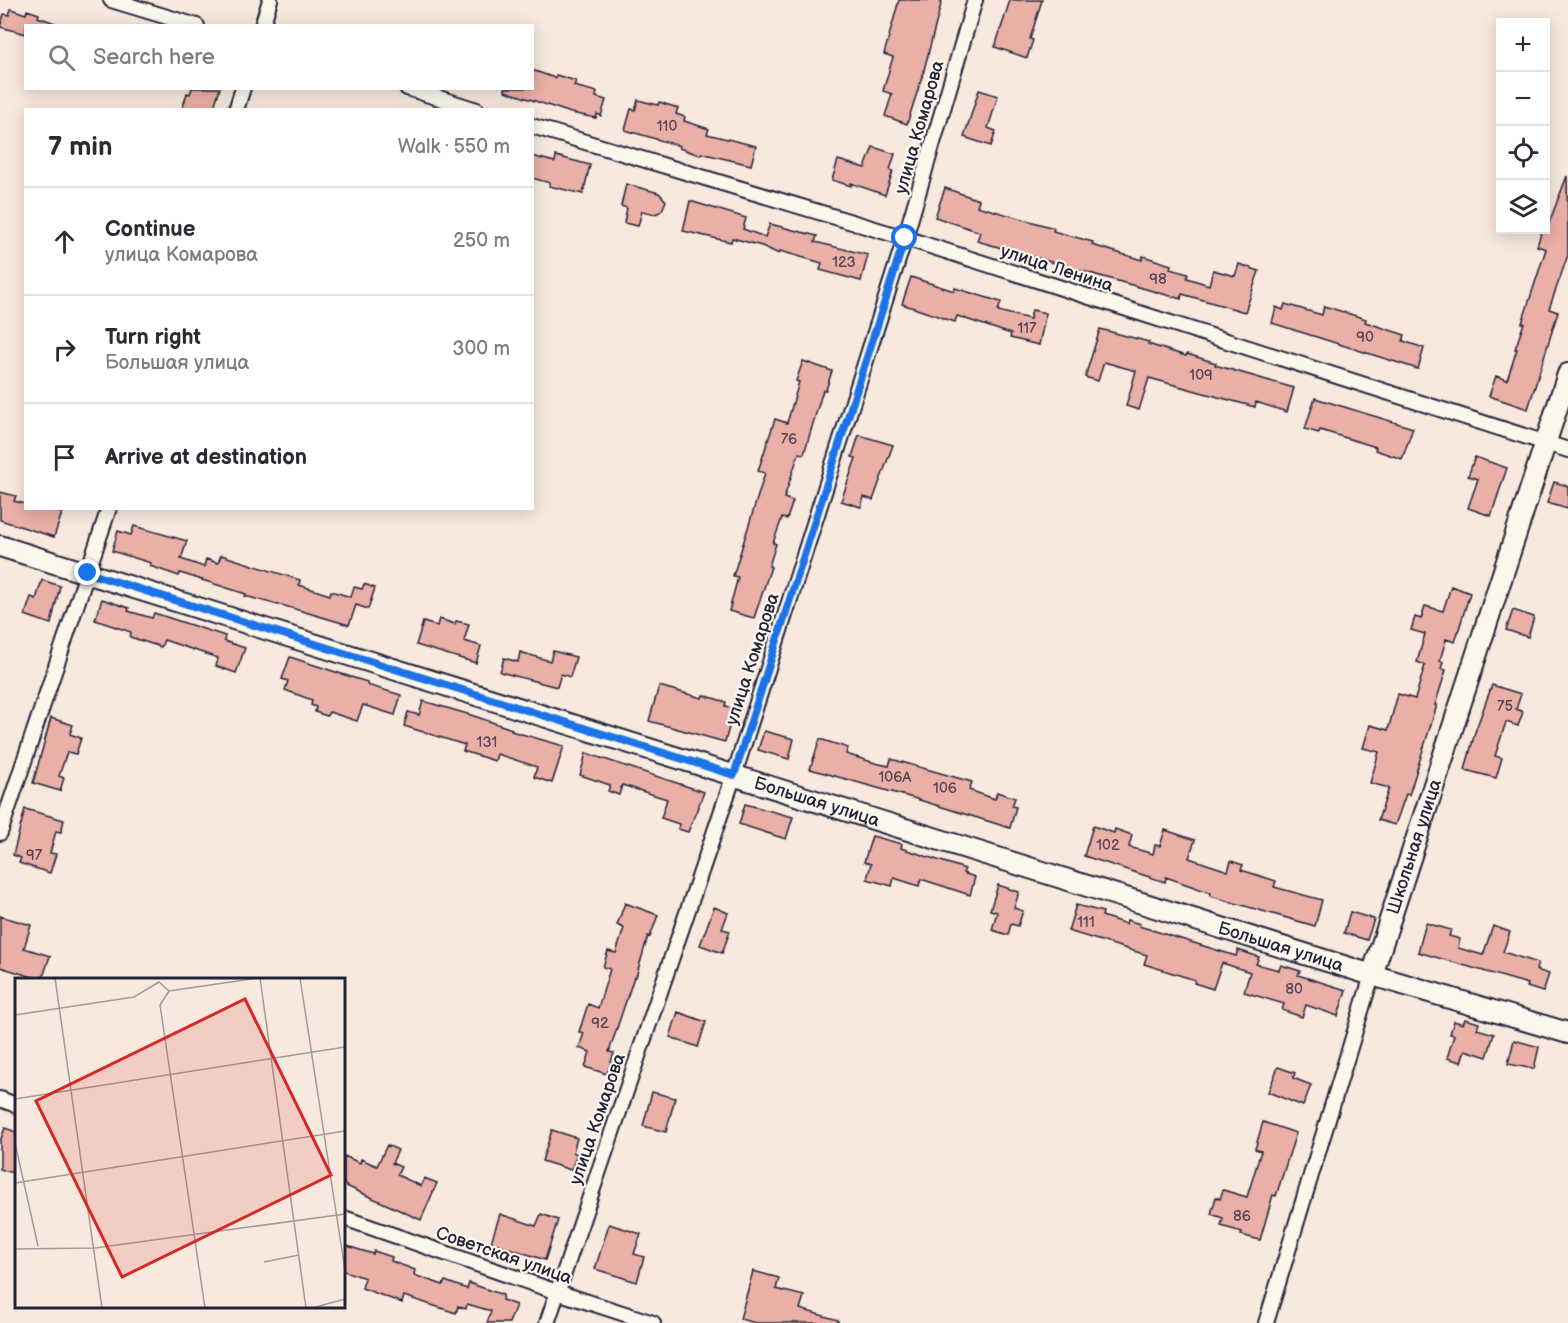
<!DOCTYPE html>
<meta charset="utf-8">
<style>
:root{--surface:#fff;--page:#f2f2f3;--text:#2b2b33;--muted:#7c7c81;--line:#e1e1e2}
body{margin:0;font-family:"Balsamiq Sans",sans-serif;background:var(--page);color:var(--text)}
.controls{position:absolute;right:18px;top:18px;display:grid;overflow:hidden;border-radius:0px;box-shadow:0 3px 15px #0003}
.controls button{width:54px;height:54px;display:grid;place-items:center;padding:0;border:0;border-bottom:2px solid var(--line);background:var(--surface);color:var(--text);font:30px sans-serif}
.stop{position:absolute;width:18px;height:18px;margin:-14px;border:4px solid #1a73e8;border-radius:50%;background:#fff}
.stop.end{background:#1a73e8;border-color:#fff;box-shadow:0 2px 6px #0008}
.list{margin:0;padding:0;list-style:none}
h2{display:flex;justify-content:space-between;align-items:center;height:78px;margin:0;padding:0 24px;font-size:26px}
h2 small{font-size:20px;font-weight:400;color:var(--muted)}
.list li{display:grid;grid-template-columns:39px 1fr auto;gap:18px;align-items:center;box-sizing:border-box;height:108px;padding:0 24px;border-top:2px solid var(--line)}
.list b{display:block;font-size:22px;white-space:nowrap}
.list p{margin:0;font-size:20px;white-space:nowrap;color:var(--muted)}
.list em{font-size:20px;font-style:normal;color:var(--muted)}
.icon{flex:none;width:33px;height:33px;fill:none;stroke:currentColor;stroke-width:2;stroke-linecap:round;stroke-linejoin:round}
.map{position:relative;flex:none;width:1568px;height:1323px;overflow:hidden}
.search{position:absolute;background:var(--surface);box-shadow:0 3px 15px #0003;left:24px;top:24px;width:510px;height:66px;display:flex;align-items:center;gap:15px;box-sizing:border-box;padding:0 21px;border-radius:0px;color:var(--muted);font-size:22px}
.panel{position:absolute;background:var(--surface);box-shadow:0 3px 15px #0003;left:24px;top:108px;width:510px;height:402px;border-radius:0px}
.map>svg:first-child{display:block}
</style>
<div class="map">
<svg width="1568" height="1323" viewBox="0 0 1568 1323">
<rect width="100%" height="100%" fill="#f8e9de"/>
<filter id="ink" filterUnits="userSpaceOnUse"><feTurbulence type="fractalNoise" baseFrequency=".0167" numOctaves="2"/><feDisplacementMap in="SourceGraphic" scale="12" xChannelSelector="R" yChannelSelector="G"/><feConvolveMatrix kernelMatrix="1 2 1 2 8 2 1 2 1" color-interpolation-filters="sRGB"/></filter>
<g filter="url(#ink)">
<path fill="#eaafa7" stroke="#22223b" stroke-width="1.5" d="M899,0h43l-19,74 -16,50 -22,-8 7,-22 -9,-3 10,-34 -9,-3z
M1010,0h32l-12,39 3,1 -6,18 -32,-11z
M11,9l15,5 1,-4 12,4 -1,3 17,6 -1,3h-28v8l-26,-7 4,-13 5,1z
M532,70l23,8 1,-3 20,6 -2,5 23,6 -1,5 10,3 -5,16 -4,-2 -1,4 -25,-5 -66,-22v-3h27z
M192,88h28l-7,22h-31l5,-17 3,1z
M979,90l19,6 -10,32 8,3 -5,15 -27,-9z
M638,100l20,5 1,-3 19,6 -2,6 9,3 -1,4 25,8 -2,5 49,12 -5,19 -50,-12 -1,2 -21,-7 1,-2 -55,-16 6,-21 4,1z
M873,147l22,7 -5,16 3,1 -8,24 -34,-12v3l-19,-6 6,-20 27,8z
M532,156l23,6 1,-6 34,9 -7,29 -34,-8 1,-3 -18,-5z
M1567,176l1,79 -19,54 9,3 -30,97 -39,-13 7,-20 11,4 10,-31h-2l9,-26h-2l24,-74 -9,-3 5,-16 5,-2z
M626,184l33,9 7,8 -4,9 -4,3 -4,1 -12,-3 -4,15 -14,-3 3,-15 -6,-2z
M945,188l34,12 -2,6 77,22 -1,3 40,11 -1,3 50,15 1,-4 28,9 -1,4 18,5 -1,4 22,7 4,-15 22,6 4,-12 20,7 -14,41 -63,-18 -1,5 -204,-58 3,-9 -45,-15z
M690,201l56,17 -3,11 22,8 5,-13 47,12 -2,6 53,13 -7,26 -41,-11 2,-7 -42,-12 -1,3 -17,-8 -30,-8 -1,4 -48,-11z
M911,277l43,14 1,-3 46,14 -3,9 32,8 2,-9 14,3 -7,32 -29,-7 1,-4 -54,-18 -2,6 -53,-18z
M1285,304l37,11 2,-9 42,13 -1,3 40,13 -2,6 21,7 -6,21 -146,-46 4,-16 7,3z
M1100,329l49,13 -1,2 38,12 1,-2 29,9 -1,2 79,23 -7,24 -31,-10 -1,5 -106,-29 -10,32 -13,-4 10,-35 -32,-9 -6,19 -13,-4z
M803,361l29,10 -6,19h-3l-19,64 -5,-1 -15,45 9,3 -6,18 -5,-1 -9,25 3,1 -7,22 2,1 -17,51 -25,-7 9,-34 -5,-1 32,-103 -7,-2 17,-52 12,4 12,-41 -3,-1z
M1315,398l98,30 -11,31 -27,-9 1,-3 -56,-17 -1,3 -14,-4z
M859,435l34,10 -20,55 -9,-3 -3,10 -20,-6 15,-43 -4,-1z
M1475,457l32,11 -16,48 -23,-8 10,-29 -10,-3z
M1554,482l14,4v23l-21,-6z
M0,492l16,4 -2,5 12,3v4h20l16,5 -8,24 -54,-17z
M134,526l53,15 -6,18 23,8 2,-8 12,4 3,-8 79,25 -1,5 31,10 1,-4 20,6 3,-10 8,2 2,-5 11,4 -7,21 -12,-4 -7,20 -71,-21v1l-33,-9 1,-2 -66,-21 -1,3 -29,-10 1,-3 -39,-12 6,-20 13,4z
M42,580l18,6 -9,38 -26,-9 6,-18 5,2z
M1451,586l19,7 -15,49 -9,-3 -6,22 3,1 -2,7 5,1 -11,35h2l-28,90 -3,-1 -11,31 -17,-5 11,-32 -19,-5 9,-31 -16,-4 7,-23 18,5 10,-36 17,5 10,-34 -8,-3 8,-28 -14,-4 4,-13 6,2 4,-13 18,5z
M102,599l27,9 -1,3 24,7 2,-5 71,23 -1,5 21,7 -9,25 -20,-7 2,-8 -54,-18 -3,7 -31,-10 1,-5 -36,-12z
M1513,610l21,7 -6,20 -22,-7z
M439,619l16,5 1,-3 13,3 -5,17 17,5 -5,17 -60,-18 7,-23 14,4z
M553,651l23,6 -6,20 -9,-3 -4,13 -57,-15 4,-14 14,4 2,-10 30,9z
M290,657l61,20 16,5v3l34,10 -6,20 -32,-10 -6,16 -28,-9 -2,4 -12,-4 1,-5 -5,-2 1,-5 -27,-10 3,-9 -6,-2z
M1492,685l29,9 -5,15 7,3 -5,14 -12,-4 -11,34 7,2 -6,20 -31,-8 10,-38z
M659,686l43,12 1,-3 23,7 -1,4 9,3 -9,33 -76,-21z
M423,701l48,14 41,14 -1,2 53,15 -12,37 -18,-6 3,-10 -40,-13 -2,7 -32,-10 2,-6 -61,-19 4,-14 11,3z
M51,718l22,7 -3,9 11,4 -5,16 -9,-2 -8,24 5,2 -4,13 -27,-8z
M764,731l30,8 -5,20 -31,-9z
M820,739l28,9 -2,6 29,9 14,3 2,-7 81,23 -3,8 26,9 2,-7 18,6 -3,8 4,1 -6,21 -97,-30 -103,-29z
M586,753l118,39 -16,40 -10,-3 1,-5 -18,-6 6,-19 -45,-14 -3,10 -11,-4 2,-6 -30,-10z
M745,804l48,13 -7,22 -47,-15z
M25,809l39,11 -3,12 -5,-1 -6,22 6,1 -6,19 -31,-10 2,-5 -8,-3z
M1093,826l21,7 1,-4 17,6 -3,12 24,7 2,-9 5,1 5,-16 30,10 -6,18 39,13 3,-10 12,4 -2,5 35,11 -2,6 48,13 -7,26 -105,-30 1,-3 -45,-16 -1,5 -81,-26z
M872,836l30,8 -1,4 64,21 -2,4 12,4 -5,18 -49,-16 -2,7 -25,-8 -2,8 -25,-7 4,-15 -7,-2z
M998,885l21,7 -5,16 9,3 -5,15 -7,-2 -3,11 -16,-5 5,-18 -7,-2z
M625,903l33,12 -8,22 -2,-1 -12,41h-2l-25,75 5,1 -7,21 -22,-7 5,-15 -11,-4 5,-15 -5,-1 9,-28 10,4 12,-39 -7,-2 5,-16 8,2 8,-25 -7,-3z
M1076,905l27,7 -1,4 24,8 1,-4 13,4 -1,2 97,30 2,-6 21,7 -3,7 23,6 2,-5 19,6 -2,4 48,15 -8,26 -32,-11 -4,12 -20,-7 2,-6 -40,-12 6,-20 -28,-9 -9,26 -19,-6 1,-3 -51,-16 3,-9 -79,-24z
M714,907l14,6 -6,16 8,2 -8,22 -22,-8z
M1350,912l24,7 -7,21 -23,-7z
M0,916l31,9 -7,23 26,8 -8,24 -42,-13z
M1426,923l25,7 -2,6 11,3 -2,9 25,7 10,-29 17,6 -7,20 35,11 -2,7 13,4 -6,18 -16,-5 1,-3 -110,-32z
M678,1012l28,10 -8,25 -28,-10z
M1465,1019l14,4 -2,6 17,5 -7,23 -22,-7 -4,12 -14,-4 7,-23 -4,-1 4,-13 9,3z
M1514,1040l25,7 -5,22 -26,-5z
M1278,1067l17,6 -2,5 18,7 -8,21 -35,-14z
M652,1092l23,6 -9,34 -23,-6z
M1263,1122l33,11 -20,63 -3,-1 -13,45 -19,-5 1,-3 -21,-6 2,-8 -12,-4 5,-17 4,2 3,-9 24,7 14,-46 -6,-2z
M5,1128l11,4v30l-3,11 -13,-4v-28z
M552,1130l25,8 -4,14 4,2 -6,16 -29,-9z
M387,1145l11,5 -6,13 9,4 -4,8 24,11 3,-8 13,5 -16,37 -77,-35v-29l16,7 1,-4 16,7z
M500,1214l36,12 5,-12 17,6 -13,40 -54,-18z
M609,1224l32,10 -7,20 10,3 -7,25 -42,-13z
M344,1245l29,9 1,-3 18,6 -1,4 24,9 -1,5 29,10 2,-4 22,8 2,-6 34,12 -1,5 14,5 -7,18h-22l4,-12 -24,-7 -1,5 -8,-3 -2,7 -52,-17 -2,7 -40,-15 3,-10 -21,-7z
M753,1271l26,7 -3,11 28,7 -4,13 38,11v3h-82l-16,-4z"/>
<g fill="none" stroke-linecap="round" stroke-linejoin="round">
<g stroke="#22223b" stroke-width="18">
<path id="street" d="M111,0l86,26
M262,26l8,-26
M407,88l70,22
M236,110l7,-22
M532,126l373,112 663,212
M0,833l109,-325
M0,1099l16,6
M344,1218l213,74 96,31
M547,1323l187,-548 171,-537 70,-238
M1266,1323l106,-348"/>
</g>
<g stroke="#22223b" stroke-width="24">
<g id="secondary">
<path id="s1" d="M0,546l1372,429 196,58"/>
<path id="s2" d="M1372,975l196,-601"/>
</g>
</g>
<use href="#street" stroke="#fbf7ec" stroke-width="14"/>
<use href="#secondary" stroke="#fbf7ec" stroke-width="20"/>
</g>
</g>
<g fill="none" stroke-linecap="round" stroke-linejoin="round" filter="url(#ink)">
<path stroke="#1a73e8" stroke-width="8" d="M88,573l646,202 171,-537"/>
</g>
<g text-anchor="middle" stroke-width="4.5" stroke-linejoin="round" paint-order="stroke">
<g font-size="15" fill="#544556">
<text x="667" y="131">110</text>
<text x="844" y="267">123</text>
<text x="1158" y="284">98</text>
<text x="1027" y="333">117</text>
<text x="1365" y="342">90</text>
<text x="1201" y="380">109</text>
<text x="789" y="444">76</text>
<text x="1505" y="711">75</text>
<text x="487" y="747">131</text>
<text x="895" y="782">106А</text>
<text x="945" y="793">106</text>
<text x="1108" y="850">102</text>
<text x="34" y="860">97</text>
<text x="1086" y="927">111</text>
<text x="1294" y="994">80</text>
<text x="600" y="1028">92</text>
<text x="1242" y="1221">86</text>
</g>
<g font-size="18" fill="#22223b" stroke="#fbf7ec">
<text transform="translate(919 127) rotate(-74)" y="6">улица Комарова</text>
<text transform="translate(1057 268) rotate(18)" y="6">улица Ленина</text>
<text transform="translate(752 659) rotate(-72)" y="6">улица Комарова</text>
<text dy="6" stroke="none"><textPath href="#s1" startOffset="856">Большая улица</textPath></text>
<text dy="6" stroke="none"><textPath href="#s2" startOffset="135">Школьная улица</textPath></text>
<text dy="6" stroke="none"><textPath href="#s1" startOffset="1342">Большая улица</textPath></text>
<text transform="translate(597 1119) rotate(-71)" y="6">улица Комарова</text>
<text transform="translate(504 1255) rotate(19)" y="6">Советская улица</text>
</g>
</g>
<g transform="translate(15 978)">
<rect width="330" height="330" fill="#f8e9de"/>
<path fill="none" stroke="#a2999d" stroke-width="1.5" d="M40,0l47,330M245,0l46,330M285,0l45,292M154,13l-9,14 45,303M154,13l88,-13M0,37l119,-18 25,-15 10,9M0,121l330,-52M0,165l23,103M0,205l330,-52M0,271l80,-1 250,-34M249,284l35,-7M297,330l33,-9"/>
<path fill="#d62828" fill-opacity="0.15" stroke="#d62828" stroke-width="3" d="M230,21l86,176 -209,102 -86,-176z"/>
<rect width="330" height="330" fill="none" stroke="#22223b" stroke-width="3"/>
</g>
</svg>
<div class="controls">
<button>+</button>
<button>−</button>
<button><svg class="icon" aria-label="locate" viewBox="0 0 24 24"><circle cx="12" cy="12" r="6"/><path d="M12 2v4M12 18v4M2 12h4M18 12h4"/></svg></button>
<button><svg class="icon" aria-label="layers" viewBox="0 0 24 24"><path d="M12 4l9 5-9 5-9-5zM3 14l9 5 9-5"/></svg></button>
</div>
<div class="stop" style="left:905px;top:238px"></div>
<div class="stop end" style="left:88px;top:573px"></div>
<div class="search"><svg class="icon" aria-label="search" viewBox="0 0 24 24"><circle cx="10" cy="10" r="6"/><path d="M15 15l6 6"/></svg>Search here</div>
<section class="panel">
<h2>7 min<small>Walk · 550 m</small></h2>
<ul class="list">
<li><svg class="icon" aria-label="ahead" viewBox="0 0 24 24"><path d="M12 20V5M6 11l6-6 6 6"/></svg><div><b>Continue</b><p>улица Комарова</p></div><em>250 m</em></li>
<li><svg class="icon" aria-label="right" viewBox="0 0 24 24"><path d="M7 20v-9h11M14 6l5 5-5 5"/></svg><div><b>Turn right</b><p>Большая улица</p></div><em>300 m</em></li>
<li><svg class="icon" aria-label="arrive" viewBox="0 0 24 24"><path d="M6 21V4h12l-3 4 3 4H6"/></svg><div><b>Arrive at destination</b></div></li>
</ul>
</section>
</div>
